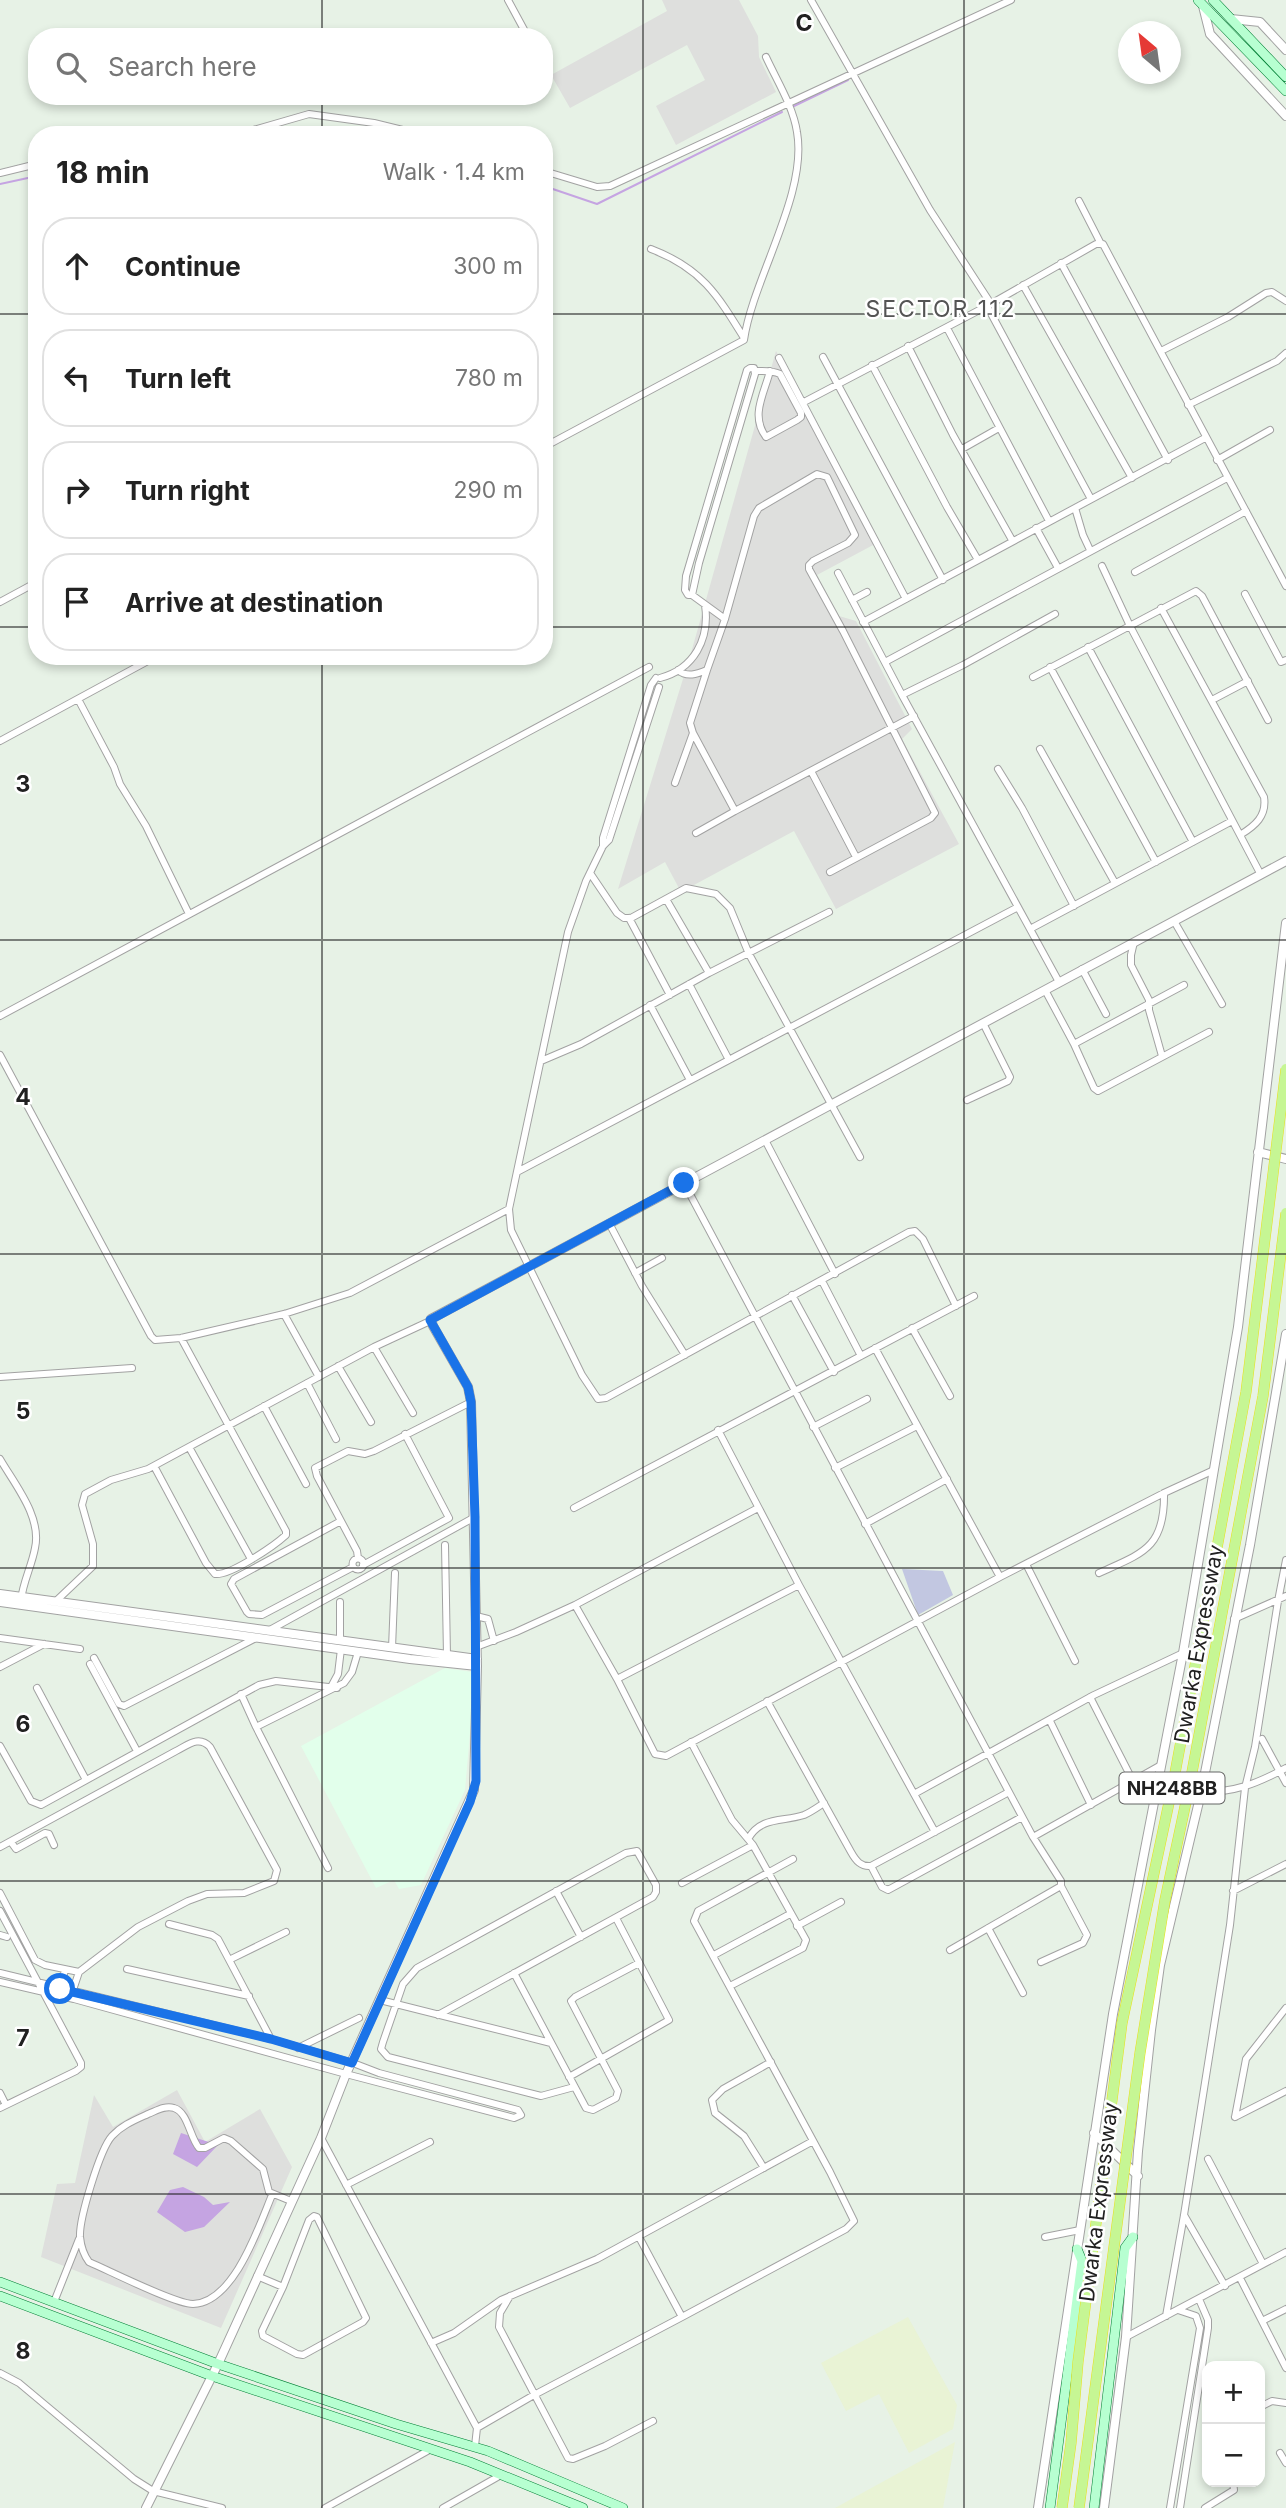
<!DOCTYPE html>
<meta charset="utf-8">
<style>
:root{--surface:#fff;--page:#f2f2f2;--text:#222;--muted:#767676;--line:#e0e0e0}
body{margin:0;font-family:Inter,sans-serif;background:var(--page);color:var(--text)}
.controls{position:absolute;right:21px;bottom:21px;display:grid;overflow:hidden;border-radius:14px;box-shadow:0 4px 10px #0003}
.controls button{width:63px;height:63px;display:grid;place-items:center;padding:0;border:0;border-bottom:2px solid var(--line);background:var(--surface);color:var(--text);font:35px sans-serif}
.compass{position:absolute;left:1118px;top:21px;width:63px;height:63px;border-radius:50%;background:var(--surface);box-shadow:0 4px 10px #0003;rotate:331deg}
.stop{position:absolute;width:21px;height:21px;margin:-16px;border:5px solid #1a73e8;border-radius:50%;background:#fff}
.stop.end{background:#1a73e8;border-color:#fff;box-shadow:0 2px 7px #0008}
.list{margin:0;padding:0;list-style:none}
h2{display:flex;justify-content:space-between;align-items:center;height:91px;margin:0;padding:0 28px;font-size:30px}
h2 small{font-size:23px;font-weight:400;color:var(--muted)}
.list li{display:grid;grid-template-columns:46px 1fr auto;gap:21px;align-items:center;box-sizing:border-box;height:98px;margin:0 14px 14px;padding:0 14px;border:2px solid var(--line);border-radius:28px}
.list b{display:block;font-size:26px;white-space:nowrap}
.list em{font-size:23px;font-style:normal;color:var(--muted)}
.icon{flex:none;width:38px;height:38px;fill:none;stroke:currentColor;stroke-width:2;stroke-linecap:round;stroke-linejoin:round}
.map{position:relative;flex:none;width:1286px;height:2508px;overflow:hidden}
.search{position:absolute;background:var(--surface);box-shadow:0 4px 10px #0003;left:28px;top:28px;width:525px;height:77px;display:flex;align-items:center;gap:18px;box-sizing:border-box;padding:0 24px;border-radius:28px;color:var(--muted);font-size:26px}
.panel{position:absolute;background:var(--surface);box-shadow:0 4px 10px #0003;left:28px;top:126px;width:525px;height:539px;border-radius:28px}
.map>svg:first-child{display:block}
</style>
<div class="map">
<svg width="1286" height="2508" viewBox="0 0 1286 2508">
<rect width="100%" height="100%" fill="#e7f2e6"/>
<path fill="#dedfdd" d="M662,0h77l19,36 1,21 17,35 -100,53 -20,-39 49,-26 -18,-35 -117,63 -19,-33 116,-64z
M776,351l99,193 -58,31 22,41 17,5 56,108 -10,10 57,105 -123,65 -42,-78 -113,61 -16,-30 -47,27 73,-236z
M177,2090l28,52 55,-33 32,58 -71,161 -180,-71 16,-73 18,-1 19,-88 19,32z"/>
<path fill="#e9f3d5" d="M908,2317l49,88 -4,24 -44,24 -30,-59 -33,17 -25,-48z
M955,2442l-12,66h-108z"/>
<path fill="#e2ffeb" d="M445,1668l27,4v38l-7,80 -44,95 -22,4 -5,-9 -18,8 -75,-142z"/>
<path fill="#c2c7e1" d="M902,1569l41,2 10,24 -35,20z"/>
<path fill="#c5a4e2" d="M181,2133l37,12 -21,22 -24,-13z
M183,2187l21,10 9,8 17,-3 -26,25 -19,5 -28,-20 13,-22z"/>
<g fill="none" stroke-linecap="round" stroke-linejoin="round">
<path stroke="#c5a4e2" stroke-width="2" d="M792,107l56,-27
M285,135l25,-8 43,8
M0,184l37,-8
M544,186l53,18 185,-92"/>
<g stroke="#a2a2a2" stroke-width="8">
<path id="minor" d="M508,0l20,37
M811,0l119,210 61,94
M544,67l1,2
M236,135l73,-21 65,9 49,12
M544,171l53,16 13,-1 401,-186
M0,173l37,-9
M1079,201l22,43
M651,249c50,19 66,45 93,89
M1061,263l107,197
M1023,285l109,193
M987,306l104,193
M947,328l102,193
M908,346l45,89 59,105
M1161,351l67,-34 38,-24 6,-1 14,9
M823,357l120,223
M779,358l127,241
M872,365l75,142 31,53
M750,368h4l1,6 -56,189 -7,32h-4l-3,-5 1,-14 61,-206z
M756,371c8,0 16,-1 24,3l21,39v4l-4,3 -31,17c-16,-21 -2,-43 4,-66
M804,402l183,-96 109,-62h7l183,342
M1188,405l89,-44 9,-8
M544,447l200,-107c9,-62 64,-146 53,-208 -4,-26 -20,-51 -31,-75
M962,449l37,-21
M1217,460l53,-30
M1075,508l8,27 7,15
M1036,528l22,40
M1102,566l28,60 131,249
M1135,572l111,-61
M838,573l64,122 61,-30 92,-51
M1245,594l36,68 5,-2
M692,595l33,24
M852,600l15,-8
M0,602l37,-20
M1161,608l103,189c3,19 -9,29 -24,38
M863,622l342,-184
M1088,647l105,195
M885,662l342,-184
M1050,667l106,195
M678,670c9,8 19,4 29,0l18,-51 29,-103 5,-8 58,-34 10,3 28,58 -7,8 -35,18 -4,4v4l34,62 92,182 -4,5 -101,54
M707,670l-17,53 3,10 42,78 179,-95
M1033,677l163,-86 6,5 66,124
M660,678c34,-9 50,-39 45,-73
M659,687l-50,153 -6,6 -17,35 -18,51 -59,277 2,21 71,145 16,24 8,-1 303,-166 6,-1 8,8 33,67
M902,695l157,287
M78,699l36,68 6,17 26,42 43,88
M1212,700l36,-19
M0,741l157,-85
M1040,749l75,134
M998,769l24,39 52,98
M811,771l45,86
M675,783l18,-50
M696,833l39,-22
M603,846v-8l48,-153 5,-7
M590,873l27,40 7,5h7l55,-30 30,6 14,14 19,46 111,203
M666,899l43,74
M629,918l41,77
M1174,921l48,83
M1030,929l202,-108
M1134,942l-3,13v10l18,35v10l13,46
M1082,969l24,45
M689,984l40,76
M1045,990l29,54 20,44 4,3 111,-59
M650,1005l40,75
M0,1016l649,-349
M1074,1044l110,-59
M0,1055l151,281 4,4 26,-2 103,-24 66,-21 159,-84
M541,1061l40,-17 128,-71 120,-61
M967,1100l41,-19 2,-4 -27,-54
M765,1140l70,134
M517,1172l501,-265
M684,1183l349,654 28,44v5l26,49 -4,8 -42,19
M609,1223l33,63 43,69
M635,1273l27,-15
M822,1281l39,75
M792,1295l42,77
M284,1314l35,63
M912,1328l38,68
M374,1347l39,66
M875,1348l125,229 164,-84 50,-23
M338,1366l33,56
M0,1377l132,-9
M307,1383l29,56
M264,1406l42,78
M813,1427l54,-28
M718,1430l81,155 136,247
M189,1447l62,112
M0,1459c15,26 42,58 35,89 -3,17 -12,34 -14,52
M154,1466l52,97 9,11c15,2 59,-28 71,-39v-4l-105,-193
M835,1468l82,-42
M574,1508l400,-212
M758,1508l-183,97 42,74 38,75 11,2 334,-179
M341,1521l-107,58 -3,5 16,28 2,2 13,1 91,-48
M865,1524l82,-45
M445,1545l2,111
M358,1558l-1,-7 -40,-75 -2,-8 33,-17 17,3 9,-3 97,-49
M352.5 1564a5.5 5.5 0 1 1 11 0a5.5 5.5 0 1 1-11 0Z
M1026,1564l49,97
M363,1565l86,-47 -44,-84
M1099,1573c44,-20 66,-25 65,-80
M55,1602l38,-36v-22l-11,-39 3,-11 26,-14 37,-11 226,-122 56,-26
M340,1602v38
M476,1616l12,3 6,22
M1234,1619l52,-23
M268,1631l207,-114
M0,1638l80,11
M476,1647l40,-15 59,-27
M392,1648l3,-75
M94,1658l25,46 5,2 132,-68
M90,1664l47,87
M0,1667l44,-23
M617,1679l182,-94
M331,1687l7,-13 3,-25
M37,1688l49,92
M241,1694l15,33
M1090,1697l43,84
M767,1701l84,151c5,9 10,15 20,14l138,-74
M1050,1721l41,84
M1262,1739l24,44
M691,1742l41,78 21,25 53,95 -3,8 -73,38
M0,1746l31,55 10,4 218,-120 17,-4 61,7
M1201,1793c36,-2 53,-8 85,-25
M914,1794l180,-99 89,-42
M1033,1837l128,-72
M748,1839c13,-23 35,-17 56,-24 7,-3 14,-8 20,-12
M11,1842l5,7 29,-16 4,1 5,11
M0,1847l176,-96c12,-6 23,-16 34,-4l67,123 -3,11 -30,12 -37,1 -19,7 -50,26 -59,45 -34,-7 -10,-5 -35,-67
M871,1866l11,21 6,3 134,-73
M328,1868l-72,-141 88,-44 8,-11 6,-20
M682,1883l71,-38
M556,1891l25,46
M1233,1891l53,-27
M0,1911l81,152v4l-5,4 -76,37
M169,1924l43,11 6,4 53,100
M797,1926l44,-24
M988,1928l35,65
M0,1935l7,2
M950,1950l111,-64
M714,1955l76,-41
M231,1959l55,-27
M127,1969l122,27
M0,1973l271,66 82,24 26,10 139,37 3,5 -7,3 -168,-44 -272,-75 -74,-17
M514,1973l72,135 7,2 23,-12 2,-7 -47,-90 4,-4 64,-34
M59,1992l6,-22
M72,1993l7,-21
M380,2000l171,43
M438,2015l215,-118 3,-5v-7l-19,-34 -11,2 -209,115 -14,16 -20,58 -2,7 7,8 153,39 33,-9
M298,2048l61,-30
M569,2077l100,-57 -53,-102
M0,2093l6,12
M1235,2117l11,-58 40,-51
M1235,2117l51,-26
M321,2138l156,290 -2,18
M1208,2159l55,105
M764,2168l-20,-32 -29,-23 -3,-13 11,-11 48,-27
M346,2185l84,-43
M272,2195c-13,31 -38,108 -79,109 -18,0 -83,-33 -104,-42 -6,-8 -8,-15 -9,-25 -1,-18 20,-88 32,-101 10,-11 23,-16 36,-22 8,-3 17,-9 26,-6 14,4 16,30 25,40h6l19,-10 7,3 32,28 6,23 22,9
M1184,2215l41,71
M1045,2237l35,-7
M257,2276l26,11 26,-67 5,-4 3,1 49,101 -3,4 -60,33 -6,-1 -34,-18 -1,-5 21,-44
M1240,2278l46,90
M510,2296l-10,17 -1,14 69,131 5,1 32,-13 48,-25
M54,2302l25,-63
M1166,2316l18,-101 46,-290 15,-137 10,-41 23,-146 8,-41
M682,2317l164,-88 8,-8 -24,-49 -136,-251 4,-10 95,-52
M1262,2321l24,-12
M1126,2337l160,-85
M431,2343l23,-10 47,-33 96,-41 216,-118
M0,2373l19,10 115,96 19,12 69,17
M1260,2407l12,-6 14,2
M477,2428l57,-33 148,-78 -43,-80
M1280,2453l6,10
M325,2508l106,-59
M443,2508l58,-33
M1170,2508l30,-180 -4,-12 -18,-6
M1180,2508l28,-180v-8l-9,-21
M1205,2508l29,-18 -1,-8"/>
</g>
<g stroke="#a2a2a2" stroke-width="10">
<path id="tertiary" d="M1203,6l7,28 76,82
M1231,19l29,3 26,28
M1258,1152l28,7
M0,1594l477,65
M0,1602l410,57 67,7
M1094,2133l44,43
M146,2508l72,-144 103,-226 25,-64 128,-284 3,-124 -6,-264 -3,-15 -35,-61 -2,-7 855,-458
M1038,2508l75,-494 70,-361 55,-326 48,-404
M1104,2508l22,-171 12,-186 13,-121 9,-65 41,-172 49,-248 36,-211"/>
</g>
<g stroke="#007f34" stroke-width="10">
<path id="secondary" d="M1198,0l88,91
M1213,0l73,77
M0,2282l218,82 178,60 92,27 135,57
M0,2296l212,80 258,86 113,46
M1050,2508l32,-247 -5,-12
M1094,2508l31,-260 8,-11"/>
</g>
<use href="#minor" stroke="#fff" stroke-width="6"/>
<use href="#tertiary" stroke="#fff" stroke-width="8"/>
<use href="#secondary" stroke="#b7ffd1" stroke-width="9"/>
<g stroke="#eae119" stroke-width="11" stroke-linecap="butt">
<path id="trunk-bridge" d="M1062,2508l9,-65 7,-81 44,-339 51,-239 73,-392 40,-323
M1079,2508l61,-455 25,-153 24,-112 74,-392 23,-183"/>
</g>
<use href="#trunk-bridge" stroke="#c6f694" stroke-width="10"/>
</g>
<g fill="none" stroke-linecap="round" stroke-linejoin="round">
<path stroke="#1a73e8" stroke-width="9" d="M60,1989l211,50 81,24 118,-261 6,-21 -1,-264 -4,-115 -3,-15 -38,-67 254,-137"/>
</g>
<path fill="none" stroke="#212121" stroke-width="2" stroke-opacity="0.55" d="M322,0v37M643,0v2508M964,0v2508M322,96v39M0,314h37M544,314h742M0,627h37M544,627h742M322,656v1852M0,940h1286M0,1254h1286M0,1568h1286M0,1881h1286M0,2194h1286"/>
<g text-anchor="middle" stroke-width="5" stroke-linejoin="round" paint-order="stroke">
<rect fill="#fff" stroke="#646464" stroke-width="2" x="1119.5" y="1772.5" width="105" height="31" rx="5"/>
<g font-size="19" font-weight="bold" fill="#212121">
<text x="1172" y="1795">NH248BB</text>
</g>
<g font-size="21" fill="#212121" stroke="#fff">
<text transform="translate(1199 1644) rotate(-80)" y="7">Dwarka Expressway</text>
<text transform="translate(1099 2202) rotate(-83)" y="7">Dwarka Expressway</text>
</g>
<g font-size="23" letter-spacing="2" fill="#545454" stroke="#fff">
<text x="941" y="317">SECTOR 112</text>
</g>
</g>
<g font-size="23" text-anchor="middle" font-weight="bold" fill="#212121" stroke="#fff" stroke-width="5" stroke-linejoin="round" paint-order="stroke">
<text x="804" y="31">C</text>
<text x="23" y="792">3</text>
<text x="23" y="1105">4</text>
<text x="23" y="1419">5</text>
<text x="23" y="1732">6</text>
<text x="23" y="2046">7</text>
<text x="23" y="2359">8</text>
</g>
</svg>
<div class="controls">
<button>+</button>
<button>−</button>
</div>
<svg class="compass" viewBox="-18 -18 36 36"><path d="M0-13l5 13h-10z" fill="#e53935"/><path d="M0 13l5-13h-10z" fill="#767676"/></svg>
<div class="stop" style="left:60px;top:1989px"></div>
<div class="stop end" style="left:684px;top:1183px"></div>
<div class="search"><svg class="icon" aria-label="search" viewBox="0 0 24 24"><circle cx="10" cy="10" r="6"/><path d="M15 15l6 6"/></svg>Search here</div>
<section class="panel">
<h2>18 min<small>Walk · 1.4 km</small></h2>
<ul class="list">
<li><svg class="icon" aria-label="ahead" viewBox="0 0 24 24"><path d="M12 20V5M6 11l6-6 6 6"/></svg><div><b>Continue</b></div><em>300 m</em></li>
<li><svg class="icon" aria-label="left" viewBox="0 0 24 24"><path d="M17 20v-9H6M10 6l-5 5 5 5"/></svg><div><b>Turn left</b></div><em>780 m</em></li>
<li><svg class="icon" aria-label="right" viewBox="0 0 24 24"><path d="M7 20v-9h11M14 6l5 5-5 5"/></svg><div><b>Turn right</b></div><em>290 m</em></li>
<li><svg class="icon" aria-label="arrive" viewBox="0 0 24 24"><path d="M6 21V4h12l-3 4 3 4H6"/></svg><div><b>Arrive at destination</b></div></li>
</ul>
</section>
</div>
